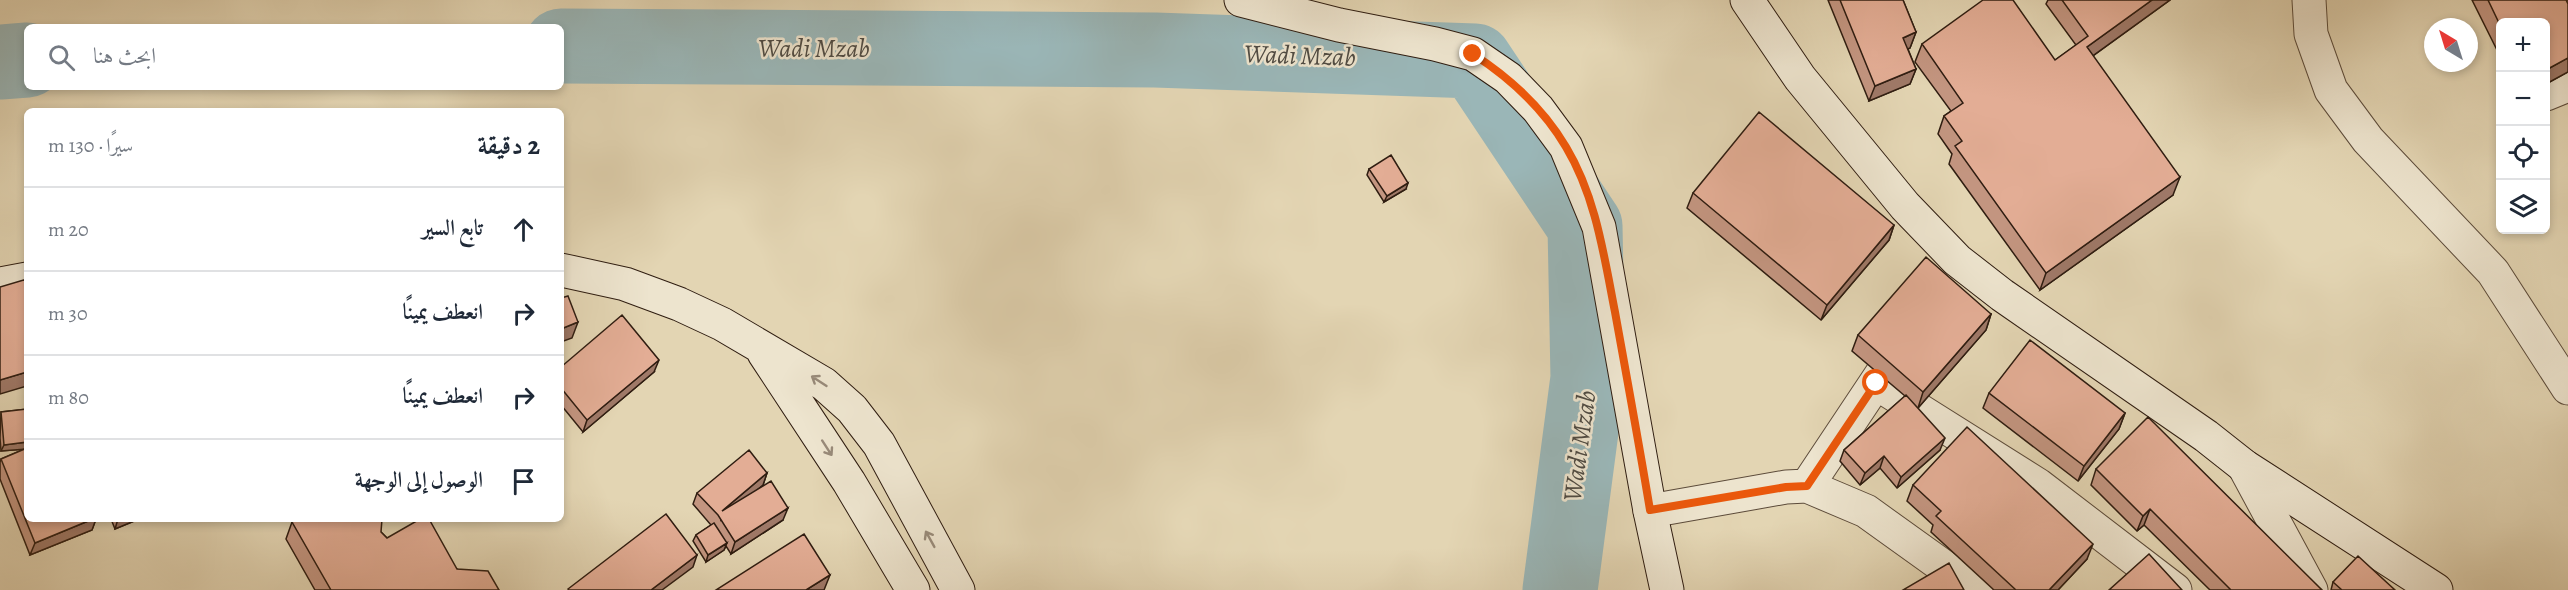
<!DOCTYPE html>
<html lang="ar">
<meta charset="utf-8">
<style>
:root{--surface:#fff;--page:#f6f6f7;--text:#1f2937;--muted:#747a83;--line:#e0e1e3}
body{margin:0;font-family:Alegreya,Amiri,serif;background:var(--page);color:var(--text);direction:rtl}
.controls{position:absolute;right:18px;top:18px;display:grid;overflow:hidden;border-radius:9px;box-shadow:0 3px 9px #0003}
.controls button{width:54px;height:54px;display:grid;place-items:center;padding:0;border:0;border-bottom:2px solid var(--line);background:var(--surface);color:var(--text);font:30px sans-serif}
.compass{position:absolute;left:2424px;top:18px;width:54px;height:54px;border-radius:50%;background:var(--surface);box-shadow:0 3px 9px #0003;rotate:322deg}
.stop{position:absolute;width:18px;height:18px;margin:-14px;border:4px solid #ea580c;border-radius:50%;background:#fff}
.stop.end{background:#ea580c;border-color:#fff;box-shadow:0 2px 6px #0008}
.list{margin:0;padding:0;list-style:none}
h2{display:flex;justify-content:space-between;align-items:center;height:78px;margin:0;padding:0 24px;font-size:26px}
h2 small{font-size:20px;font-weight:400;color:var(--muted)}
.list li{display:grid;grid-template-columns:39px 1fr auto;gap:18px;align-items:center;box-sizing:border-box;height:84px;padding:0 24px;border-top:2px solid var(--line)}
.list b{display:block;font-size:22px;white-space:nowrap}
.list em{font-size:20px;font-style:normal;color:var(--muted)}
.icon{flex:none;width:33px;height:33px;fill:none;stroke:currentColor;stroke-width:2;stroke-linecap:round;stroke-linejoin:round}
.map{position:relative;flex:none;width:2568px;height:590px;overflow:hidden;direction:ltr}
.search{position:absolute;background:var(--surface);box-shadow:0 3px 9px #0003;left:24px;top:24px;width:540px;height:66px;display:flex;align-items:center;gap:15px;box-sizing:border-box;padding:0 21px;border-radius:9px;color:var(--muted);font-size:22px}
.panel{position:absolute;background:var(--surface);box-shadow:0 3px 9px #0003;left:24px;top:108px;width:540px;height:414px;border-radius:9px;direction:rtl}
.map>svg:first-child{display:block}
</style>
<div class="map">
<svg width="2568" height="590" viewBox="0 0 2568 590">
<rect width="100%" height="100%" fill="#e3d5b3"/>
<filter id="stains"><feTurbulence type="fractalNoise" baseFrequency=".00333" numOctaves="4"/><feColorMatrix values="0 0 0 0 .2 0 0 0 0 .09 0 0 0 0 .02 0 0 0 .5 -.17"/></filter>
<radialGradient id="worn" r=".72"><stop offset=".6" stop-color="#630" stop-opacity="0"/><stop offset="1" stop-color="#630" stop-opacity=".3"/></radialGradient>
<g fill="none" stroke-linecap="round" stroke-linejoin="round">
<path stroke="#9ab6b7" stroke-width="75" d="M561,46l594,4 320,11 110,165 3,152 -28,212
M0,62l27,-2"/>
<g stroke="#5c4b3a" stroke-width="35">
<path id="street" d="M2309,0l2,34 20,56 37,50 125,132 75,116
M2546,94l22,-9
M1876,383l162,102 137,105
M2244,466l67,124
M1807,486l80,-120
M1650,511l136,-24 21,-1 59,25 110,79"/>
</g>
<g stroke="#2f1d11" stroke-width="35">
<path id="secondary" d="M1241,0l98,25 96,19 38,10 35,24 30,31 28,38 33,80 51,284 17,79
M1747,0l53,78 105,128 52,54 45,35 204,141 38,30 192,124
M561,270l64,14 54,20 43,20 102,60 28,25 27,35 79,146
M0,284l27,-5
M764,353l85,129 64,108"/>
</g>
<use href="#street" stroke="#ede4ce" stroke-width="33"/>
<use href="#secondary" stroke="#ede4ce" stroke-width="33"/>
</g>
<path fill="#c39580" stroke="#2f1d11" stroke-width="1.5" d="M1828,0h75l13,32 -6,16 -2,1 8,20 -6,15 -41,17z
M2048,0h122l-77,56 80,139 -133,95 -91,-126 3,-10 -14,-20 6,-18 7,-5 -36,-49 7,-18 133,16 21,-15 -30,-41z
M2472,0h96v72l-22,12v-62h-46v34z
M1369,169l37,20 -22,13 -17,-27z
M1693,193l201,32 -5,15 -68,80 -134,-112z
M1991,314l-5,16 -68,78 22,42 -43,38 -17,-20 -20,17 -20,-24 4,-11 61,-54 -53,-45 6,-16z
M561,367l93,5 -71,60 -22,-27z
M1989,393l136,20 -6,16 -41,52 -95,-73z
M27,409v110h69l-4,11 -62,25 -30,-76v-17l1,-3 24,-10 -24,2 -1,-13 1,-26z
M2096,469l226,121h-112l-66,-65 -7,6 -46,-46z
M767,473l-4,12 -4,3 24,32 -52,34 -5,-8 -2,4 -18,12 -13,-21 3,-6 15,-10 -18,-21 4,-11z
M1913,485l174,74 -29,31h-64l-63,-58 2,-7 -26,-24z
M111,519h28l-24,10z
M292,522l89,10 6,6 70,31 42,21h-184l-29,-51z
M2333,582l62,8h-64z"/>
<path fill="#9f7968" stroke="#2f1d11" stroke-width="1.5" d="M2152,0h18l-90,65 7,-18z
M1916,32l-6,16 -13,6 6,-16z
M2568,58v14l-22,12v-14z
M1916,69l-6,15 -41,17 6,-15z
M2180,177l-7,18 -133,95 6,-17z
M1408,183l-2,6 -22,13 3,-6z
M1894,225l-5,15 -68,80 6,-15z
M1991,314l-5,16 -68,78 5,-16z
M578,322l-6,16 -11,4v-13z
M659,360l-5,12 -71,60 4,-12z
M27,372v14l-27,8v-14z
M2125,413l-6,16 -41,52 6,-15z
M1945,438l-5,12 -43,38 4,-11z
M27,442v7l-26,2 3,-6z
M1884,456l-4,12 -20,17 5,-12z
M767,473l-4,12 -42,35 1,-9z
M788,508l-5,12 -52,34 4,-12z
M2150,509l-6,16 -7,6 6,-15z
M93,519h3l-4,11 -62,25 5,-12z
M118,519h21l-24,10z
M727,543l-3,7 -18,12 2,-7z
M2093,544l-6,15 -29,31h-9z
M697,555l-4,12 -31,23h-11z
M830,575l-6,15h-18z"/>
<path fill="#e3ad95" stroke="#2f1d11" stroke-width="1.5" d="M1840,0h63l13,32 -13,6 13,31 -41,17z
M1983,0h30l42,60 33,-24 -26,-36h90l-65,47 93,130 -134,96 -91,-127 7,-5 -18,-25 19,-13 -41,-59z
M2488,0h78l2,4v54l-22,12v-48h-46v3z
M1759,112l135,113 -67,80 -134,-112z
M1391,155l17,28 -21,13 -18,-27z
M1926,257l65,57 -68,78 -65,-57z
M27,279v93l-27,8v-93z
M568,296l10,26 -17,7v-31z
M622,315l37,45 -72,60 -26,-32v-21z
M2030,340l95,73 -41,53 -95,-73z
M1906,395l39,43 -44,39 -17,-21 -19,17 -21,-23z
M27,409v33l-23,3 -3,-33z
M2148,417l174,173h-91l-81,-81 -7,7 -47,-47z
M1967,427l126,117 -44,46h-33l-80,-74 5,-5 -28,-26z
M27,448v71h66l-58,24 -34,-84z
M749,450l18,23 -45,38 49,-30 17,27 -53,34 -17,-27 -21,-22z
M666,514l31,41 -46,35h-82l-1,-1z
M297,519h85l-1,13 6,6 33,-19h9l28,50 31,2 11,19h-168l-39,-68z
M714,523l13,20 -19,12 -12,-20z
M804,534l26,41 -24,15h-90z
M2149,554l33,36h-73z
M2358,556l37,34h-53l-9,-8z
M1949,563l15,27h-61z"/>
<defs><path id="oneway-shaft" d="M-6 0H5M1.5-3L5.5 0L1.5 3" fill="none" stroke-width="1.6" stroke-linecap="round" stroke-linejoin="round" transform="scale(1.5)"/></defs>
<g stroke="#988a79">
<use href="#oneway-shaft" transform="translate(819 381) rotate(-147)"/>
<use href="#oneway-shaft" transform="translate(827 448) rotate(57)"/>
<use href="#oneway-shaft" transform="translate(930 539) rotate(-119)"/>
</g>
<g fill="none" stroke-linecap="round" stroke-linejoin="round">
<path stroke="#ea580c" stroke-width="8" d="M1473,54c37,24 70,54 93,93 30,50 38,109 49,165 12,66 24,132 35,198l136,-23 21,-1 69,-103"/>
</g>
<g text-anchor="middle" stroke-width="5" stroke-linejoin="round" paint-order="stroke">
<g font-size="26" font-style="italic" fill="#4f4b43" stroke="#ede4ce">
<text x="814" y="57">Wadi Mzab</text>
<text transform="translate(1300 55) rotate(2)" y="9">Wadi Mzab</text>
<text transform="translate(1579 446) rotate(-82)" y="9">Wadi Mzab</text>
</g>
</g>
<rect width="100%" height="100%" filter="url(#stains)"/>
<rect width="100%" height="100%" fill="url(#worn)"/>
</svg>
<div class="controls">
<button>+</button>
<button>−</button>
<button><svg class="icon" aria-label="locate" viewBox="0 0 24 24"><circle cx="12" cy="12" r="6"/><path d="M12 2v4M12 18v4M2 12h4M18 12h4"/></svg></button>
<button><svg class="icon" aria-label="layers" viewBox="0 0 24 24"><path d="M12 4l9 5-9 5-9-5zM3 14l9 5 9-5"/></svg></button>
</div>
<svg class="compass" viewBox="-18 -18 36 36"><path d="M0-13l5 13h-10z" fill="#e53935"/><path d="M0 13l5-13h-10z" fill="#747a83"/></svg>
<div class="stop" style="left:1876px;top:383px"></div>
<div class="stop end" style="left:1473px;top:54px"></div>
<div class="search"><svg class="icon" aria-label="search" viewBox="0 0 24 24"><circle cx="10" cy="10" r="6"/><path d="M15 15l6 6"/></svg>ابحث هنا</div>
<section class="panel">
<h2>2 دقيقة<small>سيرًا · 130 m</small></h2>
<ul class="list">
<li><svg class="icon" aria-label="ahead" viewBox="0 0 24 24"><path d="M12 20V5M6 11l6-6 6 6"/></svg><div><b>تابع السير</b></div><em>20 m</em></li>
<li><svg class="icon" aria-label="right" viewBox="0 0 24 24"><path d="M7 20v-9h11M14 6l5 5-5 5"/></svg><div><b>انعطف يمينًا</b></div><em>30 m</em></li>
<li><svg class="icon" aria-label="right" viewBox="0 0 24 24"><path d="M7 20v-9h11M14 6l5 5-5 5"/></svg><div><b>انعطف يمينًا</b></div><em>80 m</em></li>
<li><svg class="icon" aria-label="arrive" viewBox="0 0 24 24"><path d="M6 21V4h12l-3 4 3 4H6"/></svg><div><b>الوصول إلى الوجهة</b></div></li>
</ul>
</section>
</div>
